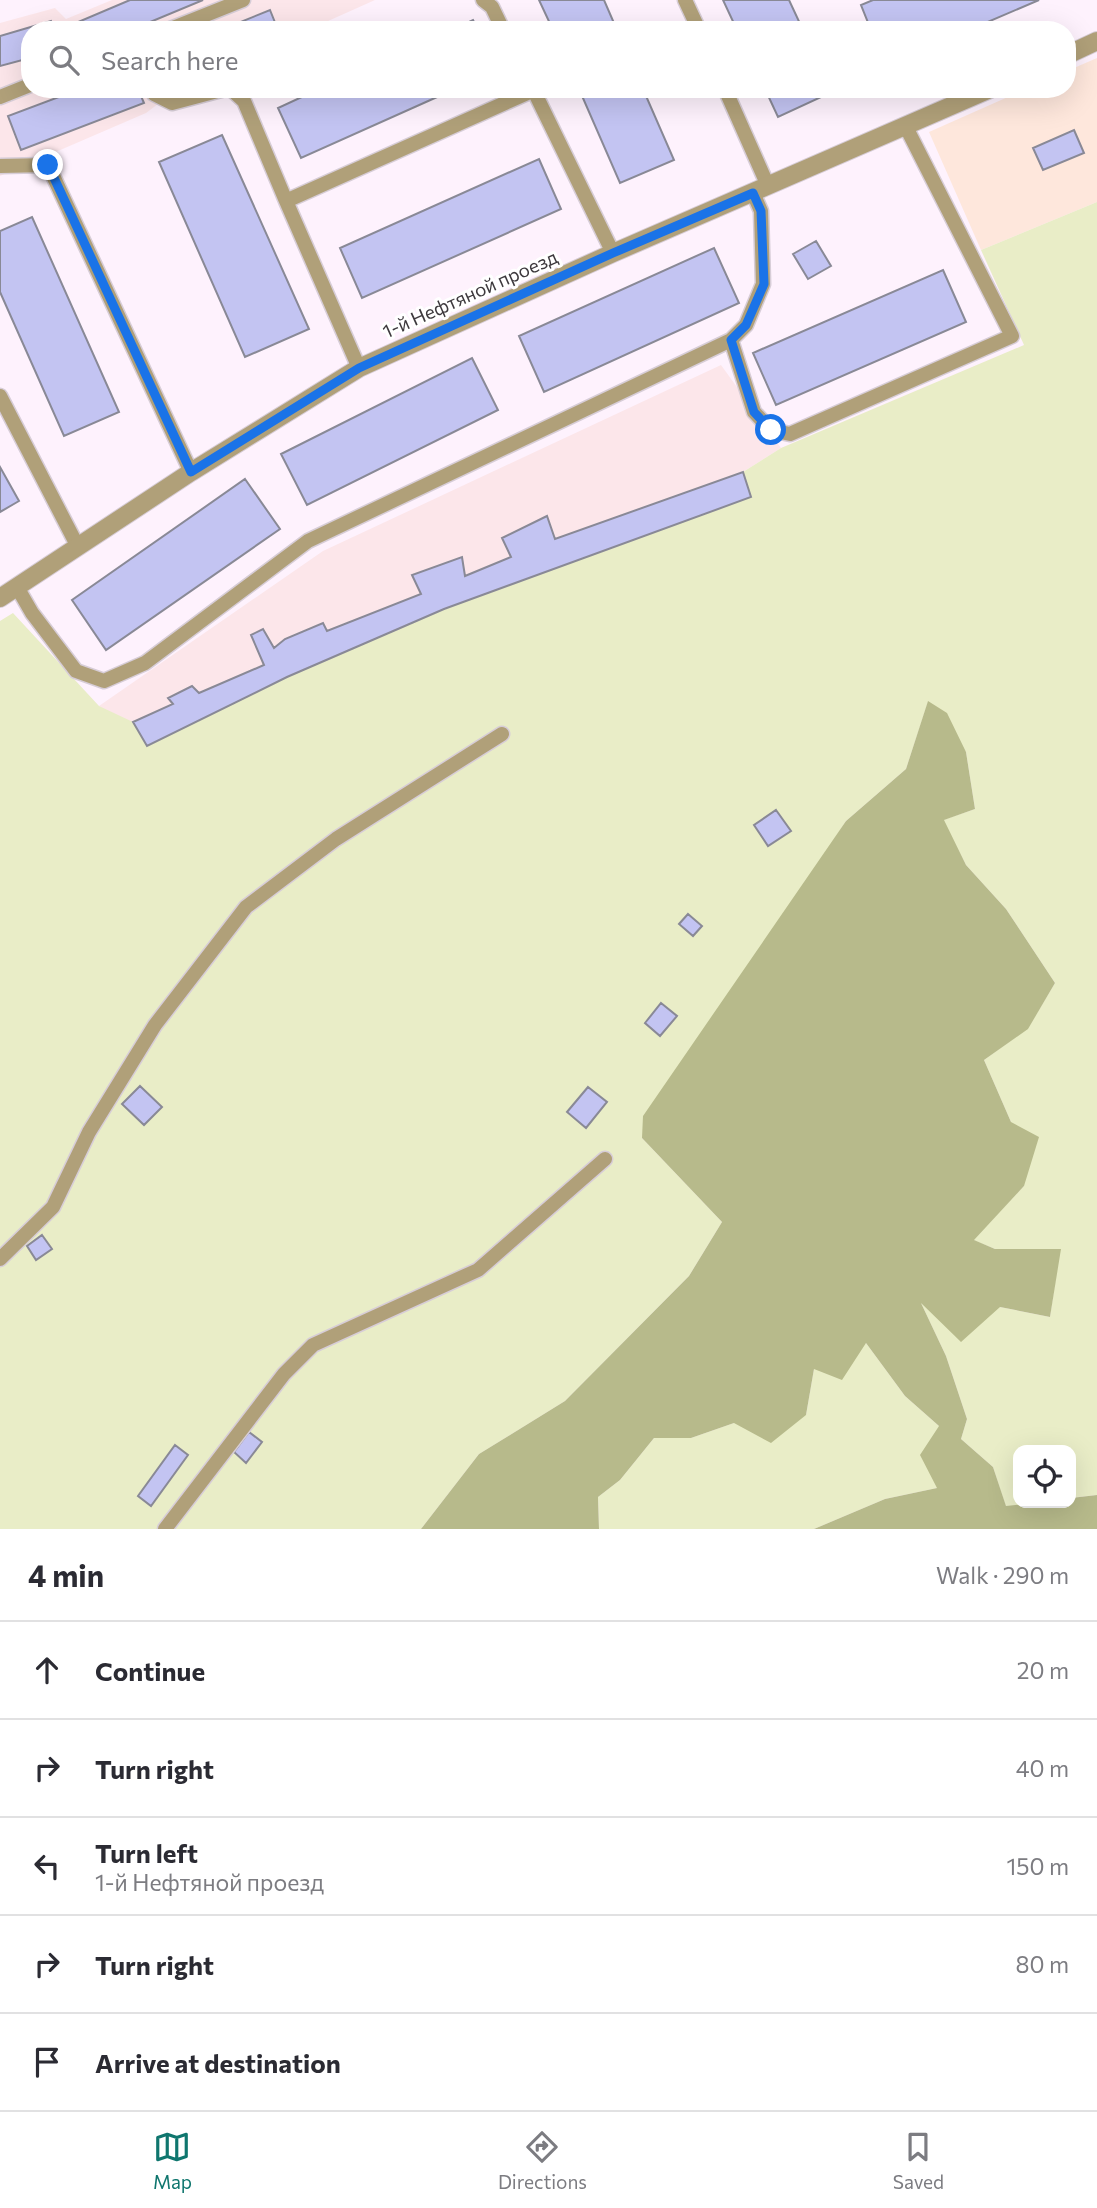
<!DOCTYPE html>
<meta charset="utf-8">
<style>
:root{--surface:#fff;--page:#f2f2f3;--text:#2b2b33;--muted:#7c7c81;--line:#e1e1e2;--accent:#0f766e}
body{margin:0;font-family:Commissioner,sans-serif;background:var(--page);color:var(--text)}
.controls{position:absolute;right:21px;bottom:21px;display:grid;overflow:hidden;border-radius:14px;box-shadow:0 7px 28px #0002}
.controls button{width:63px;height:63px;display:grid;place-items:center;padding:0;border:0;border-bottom:2px solid var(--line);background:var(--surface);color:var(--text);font:35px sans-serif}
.stop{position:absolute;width:21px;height:21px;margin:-16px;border:5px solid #1a73e8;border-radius:50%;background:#fff}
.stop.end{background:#1a73e8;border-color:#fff;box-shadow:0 2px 7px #0008}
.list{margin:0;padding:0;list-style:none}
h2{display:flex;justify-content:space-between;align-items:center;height:91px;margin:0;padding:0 28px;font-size:30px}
h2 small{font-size:23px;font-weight:400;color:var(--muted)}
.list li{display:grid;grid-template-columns:46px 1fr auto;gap:21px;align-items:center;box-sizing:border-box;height:98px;padding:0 28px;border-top:2px solid var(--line)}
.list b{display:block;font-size:26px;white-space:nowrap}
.list p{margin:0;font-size:23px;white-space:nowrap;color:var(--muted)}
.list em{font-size:23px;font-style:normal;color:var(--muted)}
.icon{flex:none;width:38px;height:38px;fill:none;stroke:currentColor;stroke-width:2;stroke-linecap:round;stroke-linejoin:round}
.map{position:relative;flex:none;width:1097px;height:1529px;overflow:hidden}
.search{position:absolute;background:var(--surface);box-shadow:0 7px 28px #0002;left:21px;right:21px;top:21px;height:77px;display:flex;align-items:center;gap:18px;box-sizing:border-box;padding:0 24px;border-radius:28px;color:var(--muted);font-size:26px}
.sheet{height:581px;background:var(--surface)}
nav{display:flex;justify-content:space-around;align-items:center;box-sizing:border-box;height:98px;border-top:2px solid var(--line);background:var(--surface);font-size:19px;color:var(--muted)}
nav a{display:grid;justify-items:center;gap:4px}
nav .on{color:var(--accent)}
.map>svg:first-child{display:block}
</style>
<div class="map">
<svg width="1097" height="1529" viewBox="0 0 1097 1529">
<rect width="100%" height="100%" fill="#fef2fd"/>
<path fill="#fee7dc" d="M1097,58v144l-116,48 -52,-118 97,-43h41v-18z"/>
<path fill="#fce6ea" d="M112,0h263l-67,30h-278v59h148l-32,24 -146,63v-153l55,-15 11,11z
M721,365l60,83 -38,24 8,25 -604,249 -48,-40 224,-155z"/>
<path fill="#e9edc7" d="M1097,202v1293l-26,3v-48h-53v53h17l-29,4 -13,-40 -32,-28 6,-20 -21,-63 -26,-55 80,6 50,10 10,-68h-65l-22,-9 51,-54 -13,-64 -27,-62 44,-32 27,-45 -49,-74 -40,-44 -23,-45 32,-11 -9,-57 -38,-50 -22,67 -60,52 -204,317 80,84 -33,54 -124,125 -86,53 -58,75h-421v-908l13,-8 86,93 34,16 14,23 140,-68 157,-68 306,-112 -7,-25 38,-24 243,-103 -43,-95z
M866,1343l39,53 34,30 -2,62 -52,11 -71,30h-215l-1,-32 22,-17 34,-42h37l43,-15 72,-8 8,-46z"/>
<path fill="#b7ba8b" d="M928,701l19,12 19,39 9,57 -31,11 22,45 40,44 49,74 -27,46 -44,31 27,62 28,15 -15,49 -50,54 21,9h66l-11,68 -50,-10 -39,35 -40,-39 25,53 21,63 -6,20 32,28 13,39 29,-3h36v-5l26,-3v34h-283l71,-30 52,-11 -17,-33 19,-29 -34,-30 -39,-53 -24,37 -28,-11 -8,46 -35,28 -37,-20 -43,15h-37l-34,42 -22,17 1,32h-178l58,-75 86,-53 124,-125 33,-54 -80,-84 1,-22 203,-295 60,-52z"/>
<path fill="#c3c4f2" stroke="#898996" stroke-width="2" d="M130,0h73l-72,30h-58l-2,-5z
M539,0h65l13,30h-64z
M723,0h66l14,30h-66z
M873,0h166l-70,30h-98l-10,-25z
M270,10l8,20h-57z
M473,20l5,10h-26z
M51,21l3,9h-24v28l-30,8v-30z
M80,89h58l6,14 -123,47 -13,-34z
M319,89h136l-154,69 -23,-50z
M579,89h64l31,71 -54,23z
M765,89h66l1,3 -54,25z
M1074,130l10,23 -41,17 -10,-22z
M222,135l87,194 -64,28 -86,-195z
M539,159l22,50 -199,89 -22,-50z
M32,217l87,195 -55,24 -64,-144v-61z
M816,241l15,25 -23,13 -15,-25z
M714,248l25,55 -195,89 -25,-56z
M943,270l23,52 -190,83 -23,-52z
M472,358l26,52 -191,95 -26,-51z
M0,467l19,34 -19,11z
M743,472l8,25 -307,112 -157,68 -140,69 -14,-24 40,-18 -5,-6 24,-12 7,7 65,-28 -13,-30 12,-6 11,19 11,-9 38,-16 4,8 94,-37 -9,-19 50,-18 3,19 46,-19 -9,-19 45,-22 8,23z
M245,479l35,50 -174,121 -34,-50z
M776,810l15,21 -23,15 -14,-21z
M688,914l14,12 -9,10 -14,-12z
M661,1003l16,13 -17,20 -15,-13z
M140,1086l22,21 -18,18 -22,-21z
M588,1087l19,15 -21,26 -19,-16z
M42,1235l10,14 -16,11 -9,-14z
M249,1432l13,10 -16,21 -12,-11z
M175,1445l13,10 -37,51 -13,-10z"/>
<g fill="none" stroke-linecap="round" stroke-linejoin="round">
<g stroke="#d7cdd7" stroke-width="17">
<path id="service" d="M483,0l9,7 11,23
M685,0l14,30
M168,30l75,-30
M152,89l2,5 18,9 53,-14
M231,89l13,12 42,100
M533,89l80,164
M725,89l43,97
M0,97l30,-12
M0,166l48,-1 143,307
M731,340l23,72 17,18 19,4 222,-98 -106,-209
M359,368l-73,-167 248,-111
M0,396l78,151
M17,587l15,26 44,58 28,10 41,-18 163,-122 423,-201 15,-15 17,-41 -2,-73 -8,-18
M0,1259l53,-52 36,-75 66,-107 91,-118 90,-68 166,-105
M165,1529l119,-155 29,-29 165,-75 127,-111"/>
</g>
<g stroke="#d7cdd7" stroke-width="20">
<path id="tertiary" d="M1067,55l30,-14
M0,598l191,-126 168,-104 254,-115 377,-164"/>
</g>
<use href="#service" stroke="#b0a079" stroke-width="14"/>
<use href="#tertiary" stroke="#b0a079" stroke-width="18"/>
</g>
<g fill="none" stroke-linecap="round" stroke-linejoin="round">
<path stroke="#1a73e8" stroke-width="9" d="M48,165l143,307 168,-104 254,-115 140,-60 8,18 3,73 -18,41 -15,15 23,72 17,18"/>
</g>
<g text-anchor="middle" stroke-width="6" stroke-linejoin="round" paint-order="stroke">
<g font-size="19" fill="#3d393d" stroke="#fff">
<text transform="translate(470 294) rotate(-24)" y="7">1-й Нефтяной проезд</text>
</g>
</g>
</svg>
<div class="controls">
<button><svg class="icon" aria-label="locate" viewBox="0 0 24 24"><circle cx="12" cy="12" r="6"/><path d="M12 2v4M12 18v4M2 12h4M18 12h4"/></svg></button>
</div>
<div class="stop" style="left:771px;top:430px"></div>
<div class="stop end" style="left:48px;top:165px"></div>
<div class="search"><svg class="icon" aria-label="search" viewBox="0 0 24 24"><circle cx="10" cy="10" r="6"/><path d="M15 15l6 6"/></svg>Search here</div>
</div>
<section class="sheet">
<h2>4 min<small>Walk · 290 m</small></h2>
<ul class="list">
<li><svg class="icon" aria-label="ahead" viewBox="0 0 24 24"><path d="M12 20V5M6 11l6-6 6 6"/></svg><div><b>Continue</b></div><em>20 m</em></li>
<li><svg class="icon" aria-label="right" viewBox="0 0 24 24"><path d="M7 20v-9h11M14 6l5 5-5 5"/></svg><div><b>Turn right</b></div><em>40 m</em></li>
<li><svg class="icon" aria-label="left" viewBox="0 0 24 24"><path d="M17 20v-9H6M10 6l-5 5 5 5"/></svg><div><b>Turn left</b><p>1-й Нефтяной проезд</p></div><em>150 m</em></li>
<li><svg class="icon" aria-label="right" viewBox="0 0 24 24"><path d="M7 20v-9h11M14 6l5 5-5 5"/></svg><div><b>Turn right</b></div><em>80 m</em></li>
<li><svg class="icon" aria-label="arrive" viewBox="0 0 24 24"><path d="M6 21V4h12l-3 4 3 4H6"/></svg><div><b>Arrive at destination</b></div></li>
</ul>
</section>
<nav>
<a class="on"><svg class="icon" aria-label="map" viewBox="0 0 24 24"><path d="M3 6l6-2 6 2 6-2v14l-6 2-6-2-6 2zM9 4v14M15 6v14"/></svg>Map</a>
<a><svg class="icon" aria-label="directions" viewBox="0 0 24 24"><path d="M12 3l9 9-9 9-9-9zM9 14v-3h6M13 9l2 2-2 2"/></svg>Directions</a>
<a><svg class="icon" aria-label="saved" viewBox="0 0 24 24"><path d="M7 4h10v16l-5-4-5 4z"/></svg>Saved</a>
</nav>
